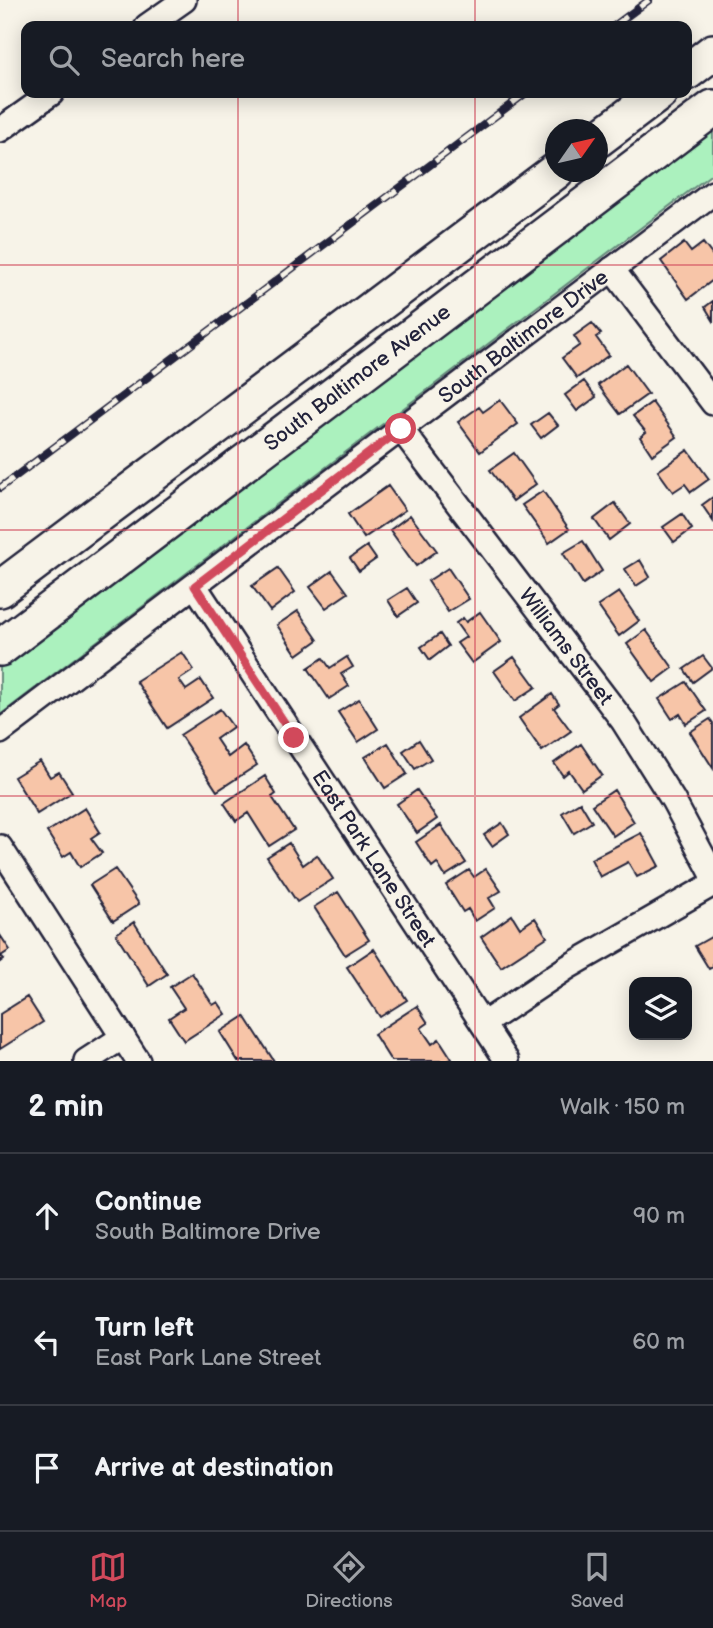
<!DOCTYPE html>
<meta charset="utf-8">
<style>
:root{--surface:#171b24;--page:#242831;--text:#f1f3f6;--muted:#9ea1a6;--line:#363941;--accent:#d1495b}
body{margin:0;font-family:"Balsamiq Sans",sans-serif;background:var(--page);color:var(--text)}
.controls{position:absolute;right:21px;bottom:21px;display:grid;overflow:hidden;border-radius:14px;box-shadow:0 4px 18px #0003}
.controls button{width:63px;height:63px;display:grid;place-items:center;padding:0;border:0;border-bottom:2px solid var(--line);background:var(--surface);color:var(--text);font:35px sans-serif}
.compass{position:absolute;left:545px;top:119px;width:63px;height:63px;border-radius:50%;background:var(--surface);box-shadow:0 4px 18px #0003;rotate:56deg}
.stop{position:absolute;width:21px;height:21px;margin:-16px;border:5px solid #d1495b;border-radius:50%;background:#fff}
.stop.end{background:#d1495b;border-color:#fff;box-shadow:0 2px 7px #0008}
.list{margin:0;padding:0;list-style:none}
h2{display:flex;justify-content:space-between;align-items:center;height:91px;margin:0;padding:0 28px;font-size:30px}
h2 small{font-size:23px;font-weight:400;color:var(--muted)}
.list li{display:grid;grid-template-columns:46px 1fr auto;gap:21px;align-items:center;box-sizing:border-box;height:126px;padding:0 28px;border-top:2px solid var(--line)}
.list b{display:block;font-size:26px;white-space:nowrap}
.list p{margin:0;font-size:23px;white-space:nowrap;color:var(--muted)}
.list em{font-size:23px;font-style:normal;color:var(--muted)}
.icon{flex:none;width:38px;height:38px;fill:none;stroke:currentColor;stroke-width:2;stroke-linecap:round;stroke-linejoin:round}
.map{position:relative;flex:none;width:713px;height:1061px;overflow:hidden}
.search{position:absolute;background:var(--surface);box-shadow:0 4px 18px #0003;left:21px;right:21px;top:21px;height:77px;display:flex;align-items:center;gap:18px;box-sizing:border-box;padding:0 24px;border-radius:14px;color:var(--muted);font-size:26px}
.sheet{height:469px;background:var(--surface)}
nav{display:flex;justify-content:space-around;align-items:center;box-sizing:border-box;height:98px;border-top:2px solid var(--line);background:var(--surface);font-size:19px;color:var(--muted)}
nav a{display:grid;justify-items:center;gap:4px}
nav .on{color:var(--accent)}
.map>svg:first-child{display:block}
</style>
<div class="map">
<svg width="713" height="1061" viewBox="0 0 713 1061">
<rect width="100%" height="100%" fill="#f7f3e8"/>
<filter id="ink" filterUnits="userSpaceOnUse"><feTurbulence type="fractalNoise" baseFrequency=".0143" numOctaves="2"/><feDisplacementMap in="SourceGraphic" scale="14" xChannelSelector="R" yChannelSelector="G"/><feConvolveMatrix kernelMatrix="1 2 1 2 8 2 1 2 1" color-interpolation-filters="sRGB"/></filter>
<g filter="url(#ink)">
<path fill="#abf1be" stroke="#668a7c" stroke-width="2" d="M713,128v45l-713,542v-47l296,-227z"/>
<path fill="#f7c5a8" stroke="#22223b" stroke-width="2" d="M684,243l7,9 12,-9 10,13v24l-25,19 -27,-38z
M713,301v19l-8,-13z
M592,323l9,11 -5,3 13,18 -32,23 -15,-20 18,-13 -6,-9z
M626,364l22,30 -28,20 -22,-29z
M584,381l12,16 -19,14 -12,-16z
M500,400l18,24 -38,28 -22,-30 21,-15 4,5z
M652,402l25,35 -25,18 -12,-18 6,-5 -13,-16z
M548,413l10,12 -17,13 -10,-13z
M688,450l21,29 -18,13 -6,-8 -12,8 -15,-21z
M514,453l22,31 -23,17 -23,-31z
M388,486l17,24 -41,28 -16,-24z
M543,491l26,38 -20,14 -27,-38z
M713,497v24l-11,-16z
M615,503l15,21 -21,16 -15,-21z
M682,514l10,15 -18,13 -11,-15z
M410,515l27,36 -21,15 -26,-36z
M583,541l19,30 -19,13 -20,-31z
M367,546l9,13 -17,12 -9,-13z
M640,560l10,17 -14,9 -11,-17z
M278,568l17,24 -25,19 -18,-25z
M448,568l21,31 -21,13 -20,-31z
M332,571l16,22 -22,15 -16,-21z
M407,588l10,15 -19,13 -10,-16z
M619,592l20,29 -20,15 -21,-30z
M298,611l20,29 -21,15 -20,-30z
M480,612l21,30 -29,21 -15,-20 9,-6 -10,-14 7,-5 3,4z
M646,630l27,38 -19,14 -27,-38z
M440,634l8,12 -18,14 -9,-13z
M182,652l12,18 -15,10 7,10 15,-10 12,18 -46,30 -31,-47z
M703,656l9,12 -19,14 -9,-13z
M347,657l6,10 -12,7 8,12 -20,13 -21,-31 15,-10 7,10z
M514,657l22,30 -21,14 -21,-30z
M686,682l20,29 -20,13 -6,-10 -8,5 -13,-20z
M552,694l7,10 -5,4 17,23 -29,20 -23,-33z
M359,699l19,30 -20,13 -20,-30z
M220,709l13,18 -17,12 12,18 16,-12 13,20 -40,26 -37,-56z
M710,719l3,4v45l-23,-36z
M419,740l12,19 -16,10 -12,-18z
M388,743l19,31 -22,14 -20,-31z
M581,744l21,31 -20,14 -13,-18 -6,5 -9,-13z
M40,761l10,16 9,-5 13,20 -35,22 -23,-37z
M265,776l11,18 -4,3 22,33 -25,16 -21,-33 -12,8 -12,-18z
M417,790l20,29 -20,14 -20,-29z
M614,790l20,32 -21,14 -21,-31z
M580,802l12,20 -18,11 -12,-20z
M85,808l15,24 -9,6 11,15 -22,14 -9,-15 -8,5 -16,-25z
M502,823l7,11 -17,12 -8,-11z
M441,825l25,38 -21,13 -8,-13 -5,4 -16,-25z
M641,833l18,33 -22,11 -9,-15 -28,15 -9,-18z
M289,843l14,22 14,-10 16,24 -36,23 -30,-45z
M115,869l24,35 -26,17 -23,-36z
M486,869l15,22 -12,7 6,10 -20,13 -7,-12 -5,3 -17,-27 23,-15 5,7z
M338,892l31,48 -24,15 -31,-48z
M512,915l8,13 15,-10 12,19 -46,30 -20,-30z
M134,922l33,52 -18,12 -33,-52z
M0,935l10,15 -9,6 3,3 -4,3z
M713,936v31l-4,2 -14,-23z
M374,949l33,51 -27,17 -33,-50z
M192,973l21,32 5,-3 8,12 -42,27 -15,-23 15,-10 -14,-21z
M27,997l16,25 -43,27v-35z
M417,1006l11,17 -7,5 11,16 7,-5 13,20 -4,2h-57l-17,-27z
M245,1016l29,45h-36l-18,-29z"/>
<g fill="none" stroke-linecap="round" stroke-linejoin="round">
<g stroke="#22223b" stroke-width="28">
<g id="street">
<path d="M147,26l37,-26"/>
<path d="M0,130l52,-37"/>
<path d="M612,269l101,134"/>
<path id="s1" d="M401,429l222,292 50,79 40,75"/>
<path id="s2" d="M195,586l312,475"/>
<path id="s3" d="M0,732l713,-539"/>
<path d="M0,847l138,214"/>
<path d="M483,1024l85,-57 145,-83"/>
<path d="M86,1061l37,-24"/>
</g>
</g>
<g stroke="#22223b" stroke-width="40">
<g id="primary">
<path d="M687,72l26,-20"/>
<path d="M598,139l61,-46"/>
<path d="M0,589l556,-418"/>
<path id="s4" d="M0,648l713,-540"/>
</g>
</g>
<use href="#street" stroke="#f7f3e8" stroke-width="23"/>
<use href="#primary" stroke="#f7f3e8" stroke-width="35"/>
<g stroke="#22223b" stroke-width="8">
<path id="rail" d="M614,26l35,-26
M0,488l526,-395"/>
</g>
<use href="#rail" stroke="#f7f3e8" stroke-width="5" stroke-dasharray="16" stroke-linecap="butt"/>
</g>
</g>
<g fill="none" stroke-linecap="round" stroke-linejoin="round" filter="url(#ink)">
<path stroke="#d1495b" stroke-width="9" d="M294,738l-99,-152 206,-157"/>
</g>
<path fill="none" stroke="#d1495b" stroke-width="2" stroke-opacity="0.55" d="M238,0v26M475,0v26M238,93v968M475,93v968M0,265h713M0,530h713M0,796h713"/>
<g text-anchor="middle" stroke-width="6" stroke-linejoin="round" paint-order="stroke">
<g font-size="21" fill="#22223b" stroke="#f7f3e8">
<text dy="7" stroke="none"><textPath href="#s3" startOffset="656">South Baltimore Drive</textPath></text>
<text dy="7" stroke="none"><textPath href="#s4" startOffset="448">South Baltimore Avenue</textPath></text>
<text dy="7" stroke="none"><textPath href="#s1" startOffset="273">Williams Street</textPath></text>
<text dy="7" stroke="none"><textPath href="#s2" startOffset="326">East Park Lane Street</textPath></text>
</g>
</g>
</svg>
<div class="controls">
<button><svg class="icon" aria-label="layers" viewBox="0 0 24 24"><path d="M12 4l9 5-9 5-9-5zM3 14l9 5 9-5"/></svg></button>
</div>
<svg class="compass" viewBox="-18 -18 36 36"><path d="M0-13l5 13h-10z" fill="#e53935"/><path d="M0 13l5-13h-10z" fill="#9ea1a6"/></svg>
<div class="stop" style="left:401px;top:429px"></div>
<div class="stop end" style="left:294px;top:738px"></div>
<div class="search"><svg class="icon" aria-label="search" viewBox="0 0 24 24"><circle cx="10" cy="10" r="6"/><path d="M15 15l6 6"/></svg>Search here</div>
</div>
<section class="sheet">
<h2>2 min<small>Walk · 150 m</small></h2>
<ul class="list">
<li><svg class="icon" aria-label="ahead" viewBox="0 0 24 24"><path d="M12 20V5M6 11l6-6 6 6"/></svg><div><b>Continue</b><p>South Baltimore Drive</p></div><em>90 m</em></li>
<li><svg class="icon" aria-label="left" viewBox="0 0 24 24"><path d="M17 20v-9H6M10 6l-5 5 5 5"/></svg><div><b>Turn left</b><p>East Park Lane Street</p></div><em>60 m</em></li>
<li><svg class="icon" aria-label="arrive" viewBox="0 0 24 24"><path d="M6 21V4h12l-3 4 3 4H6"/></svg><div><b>Arrive at destination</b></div></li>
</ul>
</section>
<nav>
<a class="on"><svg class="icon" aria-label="map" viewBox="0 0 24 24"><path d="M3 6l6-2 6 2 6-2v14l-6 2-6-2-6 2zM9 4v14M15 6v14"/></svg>Map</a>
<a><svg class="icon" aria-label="directions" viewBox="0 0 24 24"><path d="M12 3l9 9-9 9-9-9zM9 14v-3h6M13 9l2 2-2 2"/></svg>Directions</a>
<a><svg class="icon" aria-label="saved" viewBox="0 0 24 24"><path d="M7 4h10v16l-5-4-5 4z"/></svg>Saved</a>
</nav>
